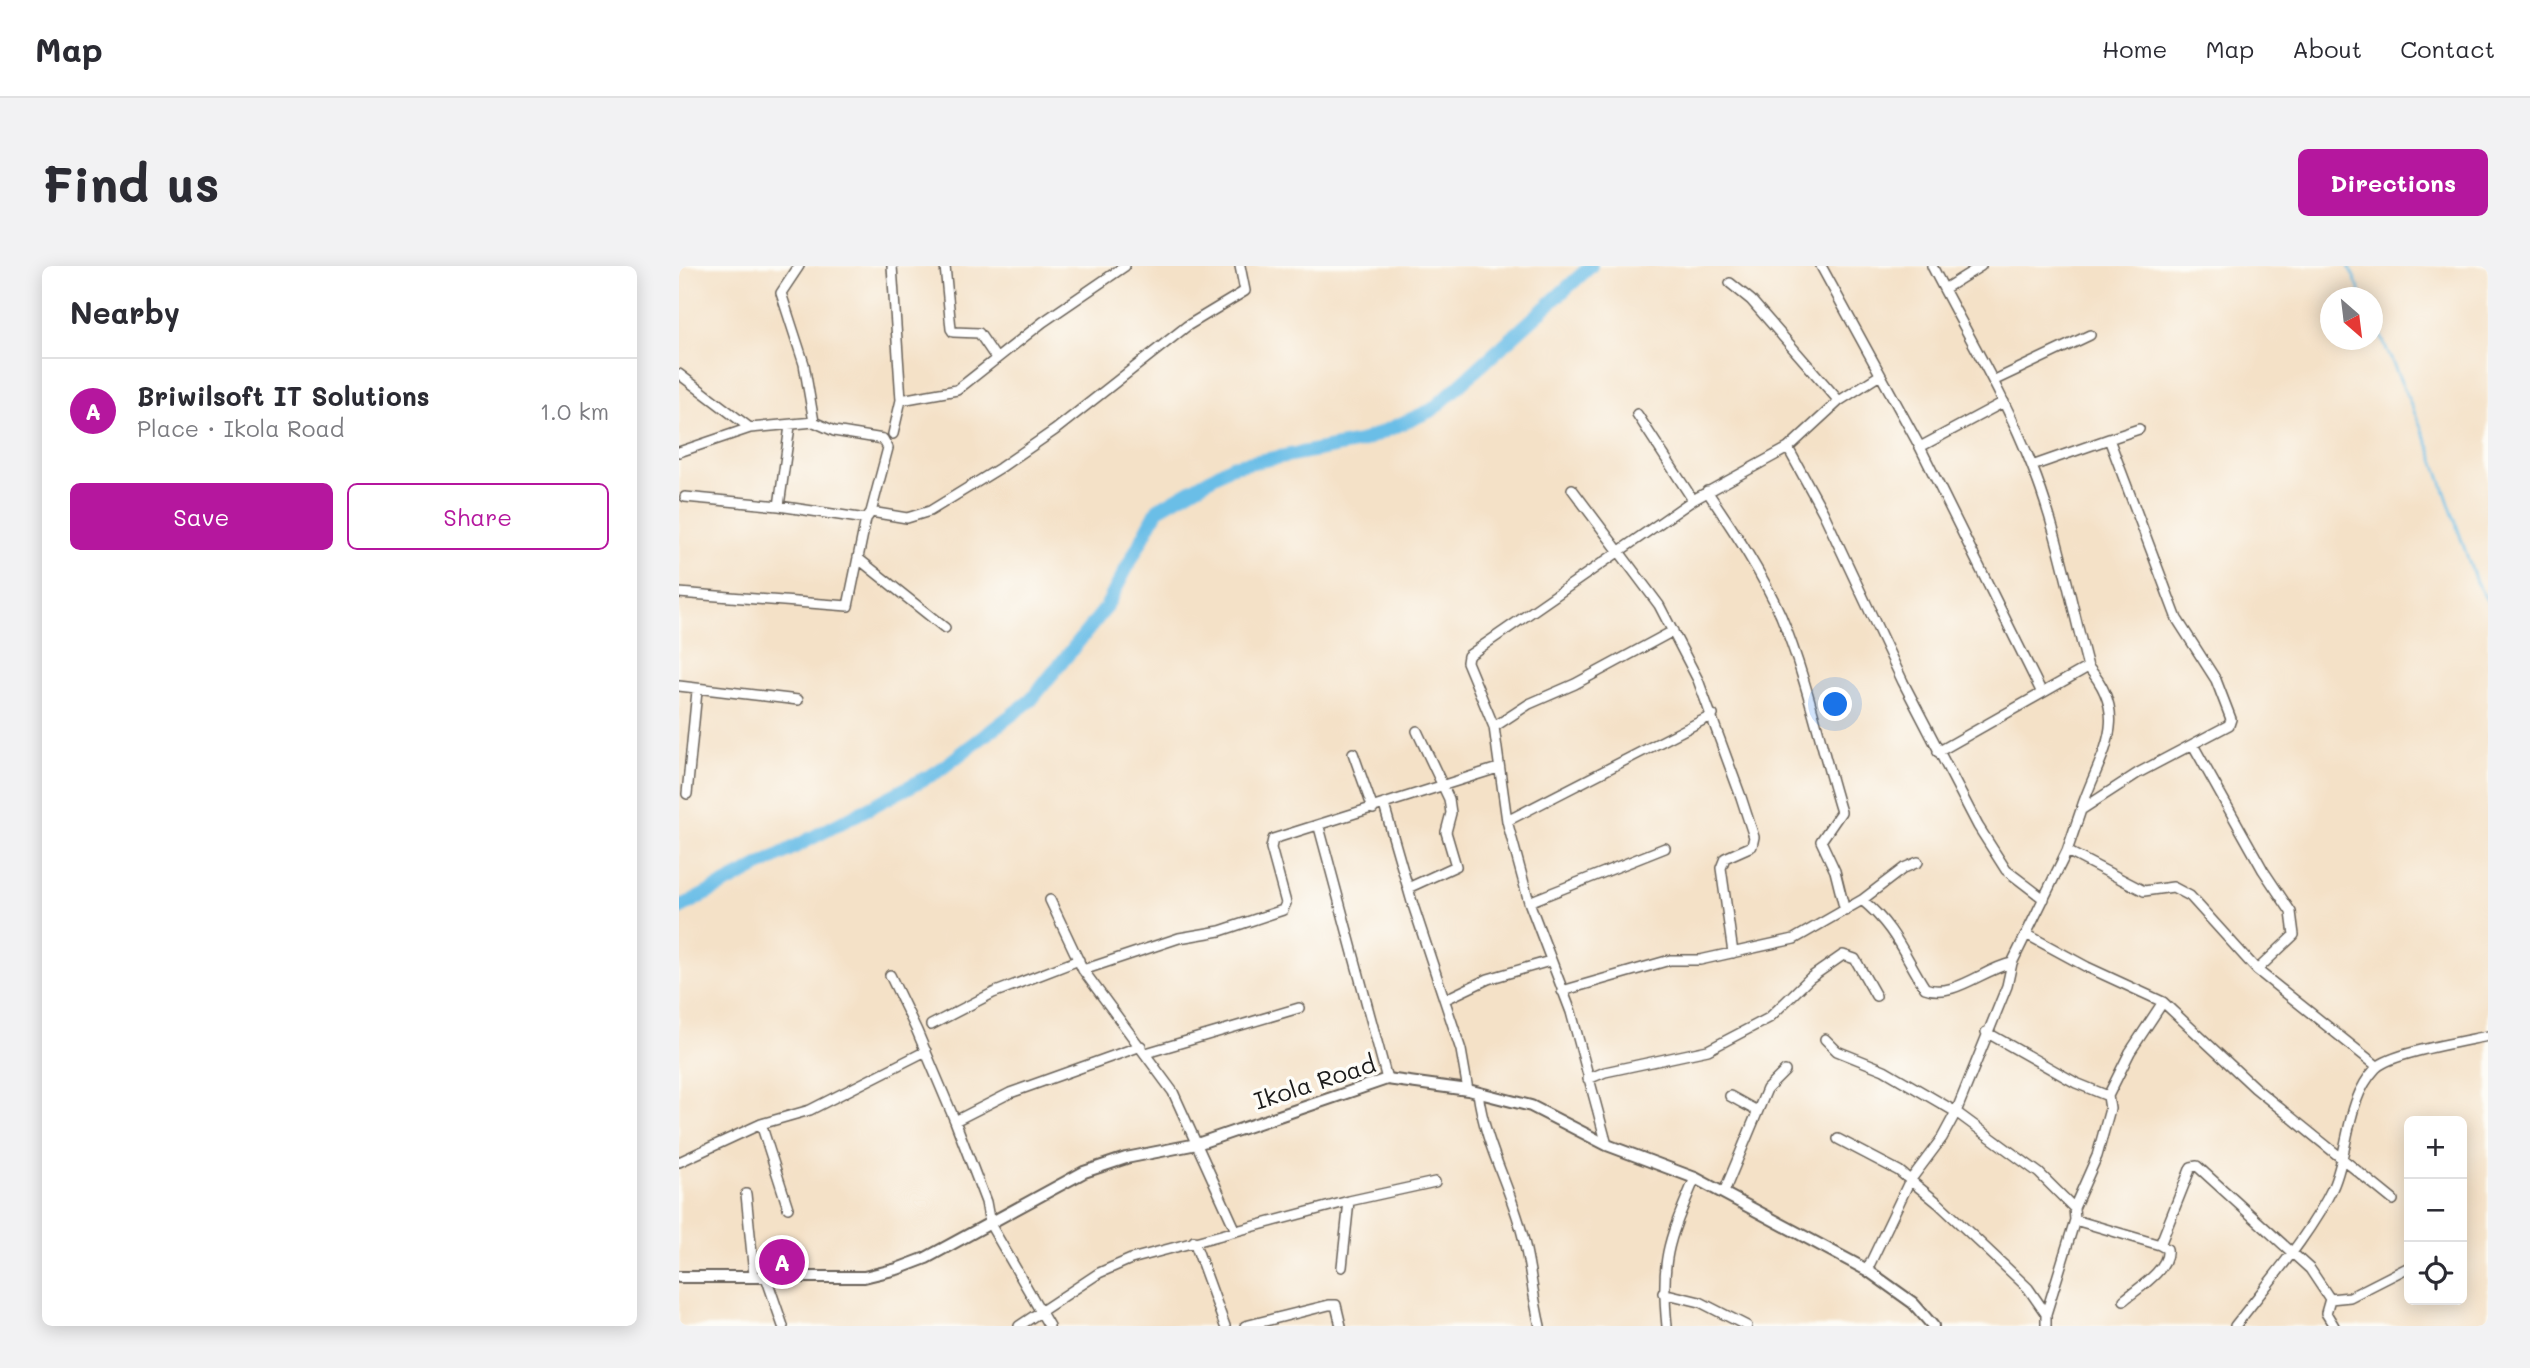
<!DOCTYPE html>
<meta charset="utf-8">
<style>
:root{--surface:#fff;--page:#f2f2f3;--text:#2b2b33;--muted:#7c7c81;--line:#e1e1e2;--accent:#b5179e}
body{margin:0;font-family:Mali,sans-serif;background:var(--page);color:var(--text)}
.controls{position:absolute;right:21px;bottom:21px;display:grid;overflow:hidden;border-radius:10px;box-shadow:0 4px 18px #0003}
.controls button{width:63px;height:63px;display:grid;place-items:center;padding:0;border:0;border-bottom:2px solid var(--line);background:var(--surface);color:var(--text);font:35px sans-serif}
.compass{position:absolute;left:1641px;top:21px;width:63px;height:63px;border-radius:50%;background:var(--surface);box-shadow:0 4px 18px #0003;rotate:152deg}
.you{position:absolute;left:1157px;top:439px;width:24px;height:24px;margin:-18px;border:5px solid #fff;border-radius:50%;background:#1a73e8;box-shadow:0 0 0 10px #1a73e833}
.badge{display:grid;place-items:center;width:46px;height:46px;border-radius:50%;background:var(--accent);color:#fff;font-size:23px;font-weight:700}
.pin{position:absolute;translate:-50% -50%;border:4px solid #fff;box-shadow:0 2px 7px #0006}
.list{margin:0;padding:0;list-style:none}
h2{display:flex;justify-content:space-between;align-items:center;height:91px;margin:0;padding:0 28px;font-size:30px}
h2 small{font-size:23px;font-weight:400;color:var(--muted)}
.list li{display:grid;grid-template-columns:46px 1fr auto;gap:21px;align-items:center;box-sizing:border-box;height:105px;padding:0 28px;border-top:2px solid var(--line)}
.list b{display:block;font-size:26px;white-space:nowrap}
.list p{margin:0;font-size:23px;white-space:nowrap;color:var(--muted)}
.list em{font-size:23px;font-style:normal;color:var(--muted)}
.actions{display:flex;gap:14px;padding:21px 28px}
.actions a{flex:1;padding:16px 0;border:2px solid var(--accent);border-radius:10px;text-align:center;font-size:24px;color:var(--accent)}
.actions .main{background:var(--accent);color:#fff}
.icon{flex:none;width:38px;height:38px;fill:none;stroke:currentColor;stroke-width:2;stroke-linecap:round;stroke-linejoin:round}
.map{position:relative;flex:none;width:1809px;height:1060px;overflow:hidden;border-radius:10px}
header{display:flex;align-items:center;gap:42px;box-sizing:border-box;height:98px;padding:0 35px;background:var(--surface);border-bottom:2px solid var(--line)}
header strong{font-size:33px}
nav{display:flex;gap:38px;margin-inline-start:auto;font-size:24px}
.intro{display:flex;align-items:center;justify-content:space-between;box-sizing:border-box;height:168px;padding:0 42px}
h1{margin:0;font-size:49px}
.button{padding:18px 32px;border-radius:10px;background:var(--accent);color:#fff;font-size:24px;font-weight:700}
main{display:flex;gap:42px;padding:0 42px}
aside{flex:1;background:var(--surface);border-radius:10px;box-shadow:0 4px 18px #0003}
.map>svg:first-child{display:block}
</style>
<header>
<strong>Map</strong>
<nav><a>Home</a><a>Map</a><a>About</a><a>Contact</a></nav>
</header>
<div class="intro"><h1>Find us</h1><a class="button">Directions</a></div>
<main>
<aside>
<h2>Nearby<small></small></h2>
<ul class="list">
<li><span class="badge">A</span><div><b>Briwilsoft IT Solutions</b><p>Place · Ikola Road</p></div><em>1.0 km</em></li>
</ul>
<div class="actions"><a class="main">Save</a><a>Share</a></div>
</aside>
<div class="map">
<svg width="1809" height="1060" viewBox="0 0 1809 1060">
<rect width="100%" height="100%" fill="#fdfcf7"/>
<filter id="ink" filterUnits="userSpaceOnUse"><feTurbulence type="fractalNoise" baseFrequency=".0143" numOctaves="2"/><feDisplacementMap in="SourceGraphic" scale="14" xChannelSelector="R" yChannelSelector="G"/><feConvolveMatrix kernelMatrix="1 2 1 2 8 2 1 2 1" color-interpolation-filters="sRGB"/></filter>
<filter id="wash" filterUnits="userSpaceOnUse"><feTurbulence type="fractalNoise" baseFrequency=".00686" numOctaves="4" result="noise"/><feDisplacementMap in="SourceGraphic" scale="28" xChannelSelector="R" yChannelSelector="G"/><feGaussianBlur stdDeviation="1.57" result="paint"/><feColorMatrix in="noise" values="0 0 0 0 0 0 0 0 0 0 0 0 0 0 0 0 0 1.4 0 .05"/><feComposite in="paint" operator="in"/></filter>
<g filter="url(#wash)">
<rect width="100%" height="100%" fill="#f4e1c7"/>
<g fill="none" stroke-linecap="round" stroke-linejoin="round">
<path stroke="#6bbee7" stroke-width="2.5" d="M1670,0l14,32
M1694,52l57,130 46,134 12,20"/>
<path stroke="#6bbee7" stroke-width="14" d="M0,642l258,-136 94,-72 74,-91 53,-100 74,-43 128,-24 72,-32 159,-144"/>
</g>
</g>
<g filter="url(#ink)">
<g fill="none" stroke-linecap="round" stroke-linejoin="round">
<g stroke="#686158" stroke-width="12">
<path id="minor" d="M120,0l-18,27 23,71 10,58
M213,0l9,134 -8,34
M266,0l6,63 2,3 26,1 17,25
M1142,0l99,181 121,244
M1253,0c34,67 73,130 100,200 26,65 38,134 56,201 46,53 10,89 -7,143
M1051,17l21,17 88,101
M1265,23l37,-23
M0,108l71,54
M1316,114l95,-45
M222,134l56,-10 86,-68 82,-56
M958,148l56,86
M1430,173l30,-10
M1241,181l84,-45
M1109,182l35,64 80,170 75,144 28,44 38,29
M0,186l71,-24 64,-6 20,9 49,8 5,9 -17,64 -5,7 -18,87 -169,-13
M893,223l87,116 39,75 43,117 13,40 -2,9 -27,12 -4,10 12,85
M1028,225c27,40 54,80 74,125 26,63 40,131 60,196l-20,29 14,30 10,40
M6,231l94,9 87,13
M100,240l11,-80
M192,246l36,6 23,-7 70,-43 55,-38 132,-104 58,-35 -5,-25
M181,294l85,68
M0,420l119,14
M815,461l35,-23 46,-20 98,-53
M1514,479l70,125 28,42 3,23 -37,35
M1259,486l150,-85
M674,487l20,56
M8,528l10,-103
M705,539l28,97 49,148 7,40
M828,555l206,-106
M640,561l68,252
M1388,585l77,40 29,-4 17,9 67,74 120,96
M729,622l48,-22 -10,-34 5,-19 -2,-14 -32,-68
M371,634l33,70 90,122 63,139
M1183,634l42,-32 14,-6
M850,636l136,-54
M1347,668l61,33 76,35 92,86 138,112
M404,704l96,-32 41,-7 63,-21 3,-7 -15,-55 2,-9 225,-71
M211,709l27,56 38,90 31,81 4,22 59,102
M883,725l108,-31h30l94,-21 68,-39c33,27 41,53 63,88 28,11 58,-19 87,-25
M767,733l42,-20 62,-18
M252,759l62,-32 86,-33
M1307,766l90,51 32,13
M1146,773l12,12 47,19 72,42 83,61 35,35 1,12 -29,94v12
M467,787l153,-45
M909,813l17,-7 103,-22 61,-32 41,-40 33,-23 12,4 21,37
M799,827c7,50 28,85 42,133 10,33 12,67 20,100
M1051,830l27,15
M276,855l55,-28 131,-47
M82,858l27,84
M1159,873l61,32 39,32 90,85 18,26
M928,879l-36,-133 -42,-110 -22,-81 -13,-94 -27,-65 1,-6 225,-156 95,-52 51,-47 41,-26
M0,896l82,-38 49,-14 116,-59
M1045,926l43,-103 18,-18
M67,928l8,81
M1395,942l23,-52 13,-47 -2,-13 22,-44 33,-50
M1396,954l85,25 7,4c3,20 -30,40 -43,51
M515,975l31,85
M1481,979l31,-78 6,-1 113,103 20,30 -4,14 8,13
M663,1001l7,-66
M1188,1004l42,-88 33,-44 14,-26 51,-126 5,-23 55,-112 14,-41 57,-37 91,-48 2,-6 -15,-39 -39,-61 -68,-180 -77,27
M87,1011l17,49
M984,1027l37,9 47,24
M1651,1033l20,-2 59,-30
M340,1060l80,-53 32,-14 218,-58 86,-19
M566,1060l84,-21h7l5,21
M988,1060c-7,-69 2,-86 28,-148
M1556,1060c32,-42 76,-92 98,-139 17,-39 12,-86 43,-119 15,-15 89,-27 112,-32"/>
</g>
<g stroke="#686158" stroke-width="14">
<path id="tertiary" d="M0,1011h185l33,-8 29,-11 158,-86 42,-14 71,-14 190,-65 81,11 63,16 76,39 88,33 172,92 46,33 20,23"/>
</g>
<use href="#minor" stroke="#fff" stroke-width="9"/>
<use href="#tertiary" stroke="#fff" stroke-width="10"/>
</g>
</g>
<g text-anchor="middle" stroke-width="7" stroke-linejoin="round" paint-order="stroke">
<g font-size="24" fill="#1c1c1c" stroke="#fdfcf7">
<text transform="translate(636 817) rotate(-18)" y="8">Ikola Road</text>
</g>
</g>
</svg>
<div class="controls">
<button>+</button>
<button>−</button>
<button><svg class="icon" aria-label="locate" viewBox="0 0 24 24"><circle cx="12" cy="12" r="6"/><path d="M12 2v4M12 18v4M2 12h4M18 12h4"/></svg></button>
</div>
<svg class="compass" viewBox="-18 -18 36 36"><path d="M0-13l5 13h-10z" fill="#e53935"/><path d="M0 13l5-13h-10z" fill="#7c7c81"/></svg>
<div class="you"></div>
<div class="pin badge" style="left:103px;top:996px">A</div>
</div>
</main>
